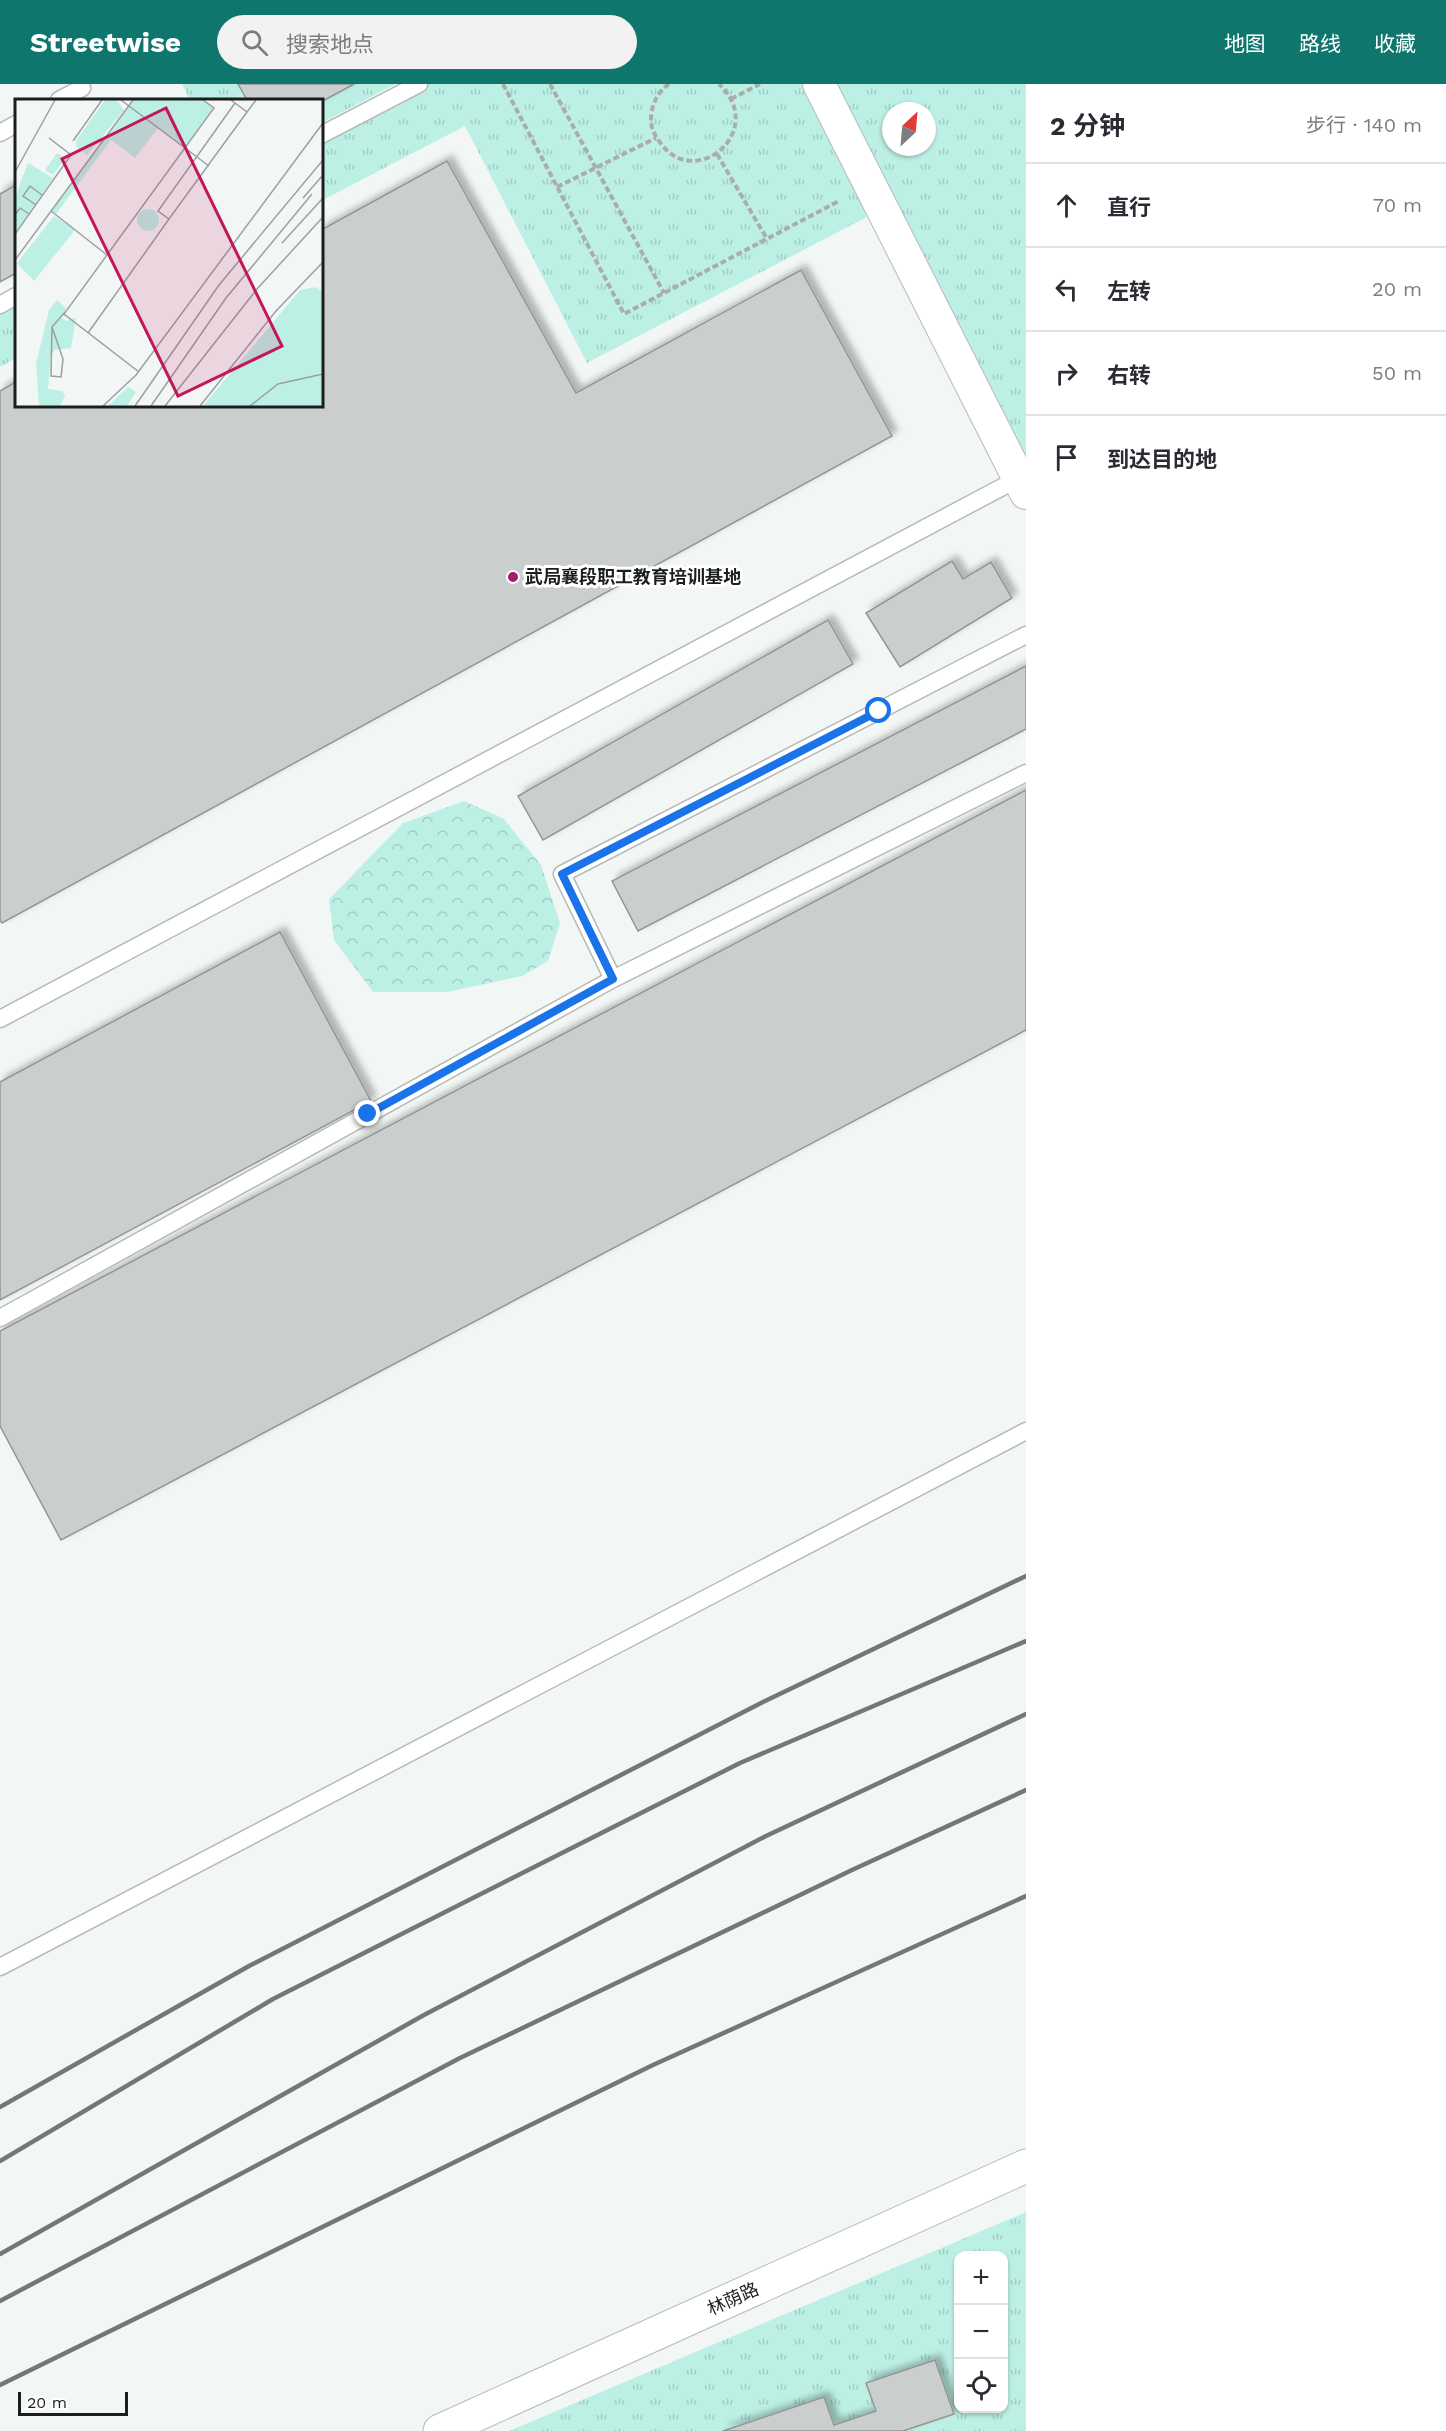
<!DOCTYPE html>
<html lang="zh">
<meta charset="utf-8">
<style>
:root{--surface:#fff;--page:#f2f2f3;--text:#2b2b33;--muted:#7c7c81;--line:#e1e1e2;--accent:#0f766e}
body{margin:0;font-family:"Work Sans","Noto Sans SC",sans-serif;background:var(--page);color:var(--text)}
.controls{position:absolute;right:18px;bottom:18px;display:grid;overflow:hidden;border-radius:12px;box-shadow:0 2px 4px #0004}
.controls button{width:54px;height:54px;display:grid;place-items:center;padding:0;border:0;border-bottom:2px solid var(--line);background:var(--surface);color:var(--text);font:30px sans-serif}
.compass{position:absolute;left:882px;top:18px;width:54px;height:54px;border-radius:50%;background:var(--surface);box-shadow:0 2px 4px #0004;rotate:26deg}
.scale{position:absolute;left:18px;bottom:15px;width:110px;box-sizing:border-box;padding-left:6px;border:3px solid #1c1e1e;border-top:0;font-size:16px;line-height:21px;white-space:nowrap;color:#1c1e1e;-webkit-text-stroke:4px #fff;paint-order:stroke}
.stop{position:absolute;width:18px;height:18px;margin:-14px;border:4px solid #1a73e8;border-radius:50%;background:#fff}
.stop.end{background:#1a73e8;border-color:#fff;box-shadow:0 2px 6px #0008}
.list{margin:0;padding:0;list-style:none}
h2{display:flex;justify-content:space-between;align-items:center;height:78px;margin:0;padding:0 24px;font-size:26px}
h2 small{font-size:20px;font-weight:400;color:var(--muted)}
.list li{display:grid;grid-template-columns:39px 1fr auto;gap:18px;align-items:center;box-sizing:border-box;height:84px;padding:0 24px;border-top:2px solid var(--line)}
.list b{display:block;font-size:22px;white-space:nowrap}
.list em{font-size:20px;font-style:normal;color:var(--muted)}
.icon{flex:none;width:33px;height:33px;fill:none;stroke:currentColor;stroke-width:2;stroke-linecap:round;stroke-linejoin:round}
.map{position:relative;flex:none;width:1026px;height:2347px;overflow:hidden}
header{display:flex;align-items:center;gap:36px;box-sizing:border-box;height:84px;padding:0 30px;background:var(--accent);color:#fff}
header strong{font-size:28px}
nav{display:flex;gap:33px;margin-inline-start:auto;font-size:21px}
.search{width:420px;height:54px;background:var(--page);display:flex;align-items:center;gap:15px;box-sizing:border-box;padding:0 21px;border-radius:33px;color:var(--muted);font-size:22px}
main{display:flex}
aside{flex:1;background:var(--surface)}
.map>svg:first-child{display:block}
</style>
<header>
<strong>Streetwise</strong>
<div class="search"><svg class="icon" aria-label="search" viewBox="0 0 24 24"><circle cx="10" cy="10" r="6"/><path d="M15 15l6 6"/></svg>搜索地点</div>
<nav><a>地图</a><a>路线</a><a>收藏</a></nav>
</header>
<main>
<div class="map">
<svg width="1026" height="2347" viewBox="0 0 1026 2347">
<defs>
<pattern id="grass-tufts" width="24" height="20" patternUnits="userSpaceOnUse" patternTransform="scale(1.5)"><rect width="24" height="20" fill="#bdf0e5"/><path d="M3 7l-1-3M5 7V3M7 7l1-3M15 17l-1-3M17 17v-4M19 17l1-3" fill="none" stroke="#a2cdc4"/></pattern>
<pattern id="forest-crowns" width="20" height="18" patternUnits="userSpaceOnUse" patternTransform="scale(1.5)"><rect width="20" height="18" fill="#bdf0e5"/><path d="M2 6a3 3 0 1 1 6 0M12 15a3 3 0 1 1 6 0" fill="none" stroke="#a2cdc4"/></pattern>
<filter id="shadow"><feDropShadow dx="5.5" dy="-5.5" stdDeviation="3" flood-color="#0004"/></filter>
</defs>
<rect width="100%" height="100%" fill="#f2f7f6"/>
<path fill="url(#grass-tufts)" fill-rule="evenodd" d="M182,0h214l-75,39v-23h-131z
M419,0h607v390l-144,-265 -295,154 -122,-237 -144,75v-66zM891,27h36v36h-36z
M16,212v62l-16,9v-62z
M1026,2128v219h-517zM958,2172h46v152h-46z"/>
<path fill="url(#forest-crowns)" d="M464,717l40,18 37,46 19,58 -12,38 -26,15 -74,16h-75l-39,-52 -5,-41 74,-76z"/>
<path fill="#cacfce" stroke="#929695" stroke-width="1.5" filter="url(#shadow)" d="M238,0h116l-33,18 -74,-2z
M447,77l129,232 225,-123 91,166 -890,487 -2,-3v-529l16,-9v23h305v-175z
M16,101v88l-16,9v-88z
M952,477l11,18 28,-17 21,36 -112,69 -34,-54z
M828,536l25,44 -310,176 -25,-44z
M1026,582v63l-388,202 -26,-50z
M1026,706v240l-965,510 -61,-114v-95z
M280,848l91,169 -371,199v-218z
M935,2276l19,54 -51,17h-180l101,-34 10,28 42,-14 -10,-28z"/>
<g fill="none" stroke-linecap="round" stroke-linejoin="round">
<g stroke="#b6bbb9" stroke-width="19">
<path id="service" d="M59,16l23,-12 -2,-4
M0,49l16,-9
M321,51l98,-51
M0,221l16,-9
M1026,551l-464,239 51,105 413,-206
M0,935l1023,-543
M0,1234l613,-339
M0,1883l1026,-536"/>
</g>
<g stroke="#b6bbb9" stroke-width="34">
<path id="minor" d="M819,0l207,409"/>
</g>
<g stroke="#b6bbb9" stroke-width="35">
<path id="tertiary" d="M440,2347l586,-265"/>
</g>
<path stroke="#a9adad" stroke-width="4" stroke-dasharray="6 3" stroke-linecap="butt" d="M503,0l121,230 215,-113
M550,0l114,209
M669,0c-12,8 -18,22 -18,36 0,9 5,18 11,25 35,45 106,-15 57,-61
M731,15l29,-15
M717,70l50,85
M557,103l99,-49"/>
<use href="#service" stroke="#fff" stroke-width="16"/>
<use href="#minor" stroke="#fff" stroke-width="32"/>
<use href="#tertiary" stroke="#fff" stroke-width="33"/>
<path stroke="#747776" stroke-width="4.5" d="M0,2023l249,-141 514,-264 263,-126
M0,2077l273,-162 467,-236 286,-122
M0,2170l424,-239 342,-179 260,-122
M0,2217l460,-243 392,-188 174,-80
M0,2301l653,-320 373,-169"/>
</g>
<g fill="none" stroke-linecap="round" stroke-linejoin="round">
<path stroke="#1a73e8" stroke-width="8" d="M368,1030l245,-135 -51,-105 317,-163"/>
</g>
<circle fill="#a11e6e" stroke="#fff" stroke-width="2" cx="513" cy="493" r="6"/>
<g text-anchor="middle" stroke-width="6" stroke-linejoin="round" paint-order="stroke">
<g font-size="18" font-weight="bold" fill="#1c1e1e" stroke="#fff" text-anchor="start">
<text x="525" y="499">武局襄段职工教育培训基地</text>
</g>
<g font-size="18" fill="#1c1e1e" stroke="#fff">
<text transform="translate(733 2215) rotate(-24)" y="6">林荫路</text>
</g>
</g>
<g transform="translate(15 15)">
<rect width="308" height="308" fill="#f2f7f6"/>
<path d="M90,1h12l7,10 -37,45 -11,-9v-5zM118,1h70l11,8 -29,40 -27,-20 -23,30 -24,-18 -55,74 -5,-3zM13,64l25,15 -38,54v-35zM301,188l6,4v115h-119l97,-116z" fill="#bdf0e5"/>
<path d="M122 121a11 11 0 1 1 22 0a11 11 0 1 1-22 0ZM39,117l21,14 -41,51 -17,-18zM42,201l9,8 -4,10 4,3 10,-4 -5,31 -16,2 -4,5 -3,34 15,2 2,5 -5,10h-21l-3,-42 13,-54zM113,288l8,5 -9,14h-19z" fill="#bdf0e5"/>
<path d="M42,54l8,5 -12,17 -8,-5z" fill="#bdf0e5"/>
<path fill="none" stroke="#9ca0a0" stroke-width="1.5" d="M106,1l88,66M216,1l16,12 9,-12M220,4l-77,108 11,8 78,-107M58,42l29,-41M0,73l40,-72M288,99l20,-23M21,106l-13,-9 7,-10 12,9M36,112l56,44M0,116l5,-7 9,6M0,135l56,-79 -22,-17M267,144l41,-45M0,161l118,-160M37,228l11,32 -2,18 -10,-1 1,-49 13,-15M73,234l81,-114M124,273l-75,-58 150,-206 -11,-8M88,307l33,-31 187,-252M120,307l84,-121 104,-125M136,307l75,-108 86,-104M150,307l92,-117 66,-72M185,307l76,-95 47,-49M235,307l28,-22 45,-10"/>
<path fill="#c2185b" fill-opacity="0.15" stroke="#c2185b" stroke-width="3" d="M151,9l116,238 -104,50 -116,-237z"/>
<rect width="308" height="308" fill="none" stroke="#1c1e1e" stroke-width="3"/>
</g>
</svg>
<div class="controls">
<button>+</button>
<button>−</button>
<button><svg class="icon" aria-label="locate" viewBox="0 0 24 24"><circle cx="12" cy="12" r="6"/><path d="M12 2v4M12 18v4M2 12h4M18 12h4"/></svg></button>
</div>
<svg class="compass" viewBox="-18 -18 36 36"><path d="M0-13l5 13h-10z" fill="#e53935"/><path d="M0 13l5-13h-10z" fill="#7c7c81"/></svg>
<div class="scale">20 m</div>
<div class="stop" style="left:879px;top:627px"></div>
<div class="stop end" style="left:368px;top:1030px"></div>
</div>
<aside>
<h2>2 分钟<small>步行 · 140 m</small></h2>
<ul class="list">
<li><svg class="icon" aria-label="ahead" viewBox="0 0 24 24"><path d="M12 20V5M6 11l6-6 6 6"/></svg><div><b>直行</b></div><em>70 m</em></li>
<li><svg class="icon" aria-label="left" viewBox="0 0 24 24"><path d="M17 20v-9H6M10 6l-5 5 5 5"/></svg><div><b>左转</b></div><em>20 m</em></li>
<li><svg class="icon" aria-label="right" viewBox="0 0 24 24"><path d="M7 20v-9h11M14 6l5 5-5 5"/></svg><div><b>右转</b></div><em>50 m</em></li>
<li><svg class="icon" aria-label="arrive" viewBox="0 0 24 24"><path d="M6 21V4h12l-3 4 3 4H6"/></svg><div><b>到达目的地</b></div></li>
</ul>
</aside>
</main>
